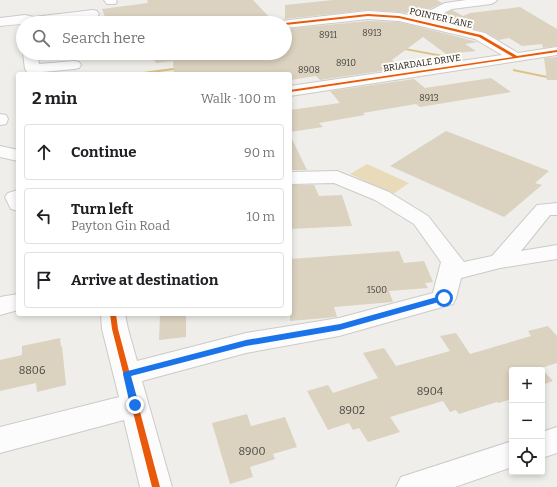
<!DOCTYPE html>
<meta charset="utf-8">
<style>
:root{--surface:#fff;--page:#f6f6f6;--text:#202124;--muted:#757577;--line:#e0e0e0}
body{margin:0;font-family:Bitter,serif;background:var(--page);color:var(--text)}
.controls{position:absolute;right:12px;bottom:12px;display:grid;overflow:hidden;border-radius:4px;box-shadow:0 2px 6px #0003}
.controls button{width:36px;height:36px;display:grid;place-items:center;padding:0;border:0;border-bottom:1px solid var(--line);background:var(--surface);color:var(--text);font:20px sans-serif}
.stop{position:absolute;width:12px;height:12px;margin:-9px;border:3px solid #1a73e8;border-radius:50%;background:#fff}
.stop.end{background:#1a73e8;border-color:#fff;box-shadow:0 1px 4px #0008}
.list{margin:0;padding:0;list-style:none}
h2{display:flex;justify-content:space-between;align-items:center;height:52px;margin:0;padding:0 16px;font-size:17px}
h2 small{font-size:13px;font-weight:400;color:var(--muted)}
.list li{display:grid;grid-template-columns:26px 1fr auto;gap:12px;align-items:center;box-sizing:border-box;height:56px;margin:0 8px 8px;padding:0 8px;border:1px solid var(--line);border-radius:4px}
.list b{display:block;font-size:15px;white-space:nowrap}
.list p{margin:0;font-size:13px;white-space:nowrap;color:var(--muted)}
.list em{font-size:13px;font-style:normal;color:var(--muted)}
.icon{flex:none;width:22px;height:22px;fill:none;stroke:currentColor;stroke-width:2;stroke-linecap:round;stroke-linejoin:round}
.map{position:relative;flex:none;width:557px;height:487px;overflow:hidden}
.search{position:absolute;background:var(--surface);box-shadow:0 2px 6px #0003;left:16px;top:16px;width:276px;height:44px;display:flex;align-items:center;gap:10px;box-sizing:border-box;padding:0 14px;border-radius:22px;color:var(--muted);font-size:15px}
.panel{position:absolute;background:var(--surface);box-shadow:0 2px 6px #0003;left:16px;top:72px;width:276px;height:244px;border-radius:4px}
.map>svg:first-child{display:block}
</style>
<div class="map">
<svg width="557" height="487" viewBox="0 0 557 487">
<rect width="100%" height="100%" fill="#f0eeeb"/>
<path fill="#e9dbba" d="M367,164l42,19 -16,11 -43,-20z"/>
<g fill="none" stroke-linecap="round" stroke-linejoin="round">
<path fill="#dcc283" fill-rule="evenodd" d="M399,47l49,9 2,1 -2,1 -48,-9h-1z
M180,67l2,1 -1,1 -36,5h-11l2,-1z
M513,69l44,9v2l-44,-9z"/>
</g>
<path fill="#dbd2c0" d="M147,0h106l17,18 -47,5h-116l-5,-14 46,-6z
M333,0h104l5,3 -25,12 -18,-3 -31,-2 -83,9v-14z
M520,7l37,22v17l-14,2 -1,-4 -20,2 -13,-8 -10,2 -14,-8 -51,-13 18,-9 11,6 7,-3z
M368,21l31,1 79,20 -13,2 11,7 -30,3 -23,-17 -31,23 10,8 -82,12 -4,-4 -26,4v-6h-116l-1,-13 -17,2 -5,-10h134v-24z
M557,57v23h-10l-3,-22z
M491,78l20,14 -91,15 -4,-3 -53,9 2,2 -46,8 4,4 -33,5v-22l50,-7 -10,-12 84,-12 11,9z
M446,131l103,40 -14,12 7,2 -38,32 -114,-51z
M290,135l17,35h-17z
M290,185h24l5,11 23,-1 10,31 -62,3z
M399,251l5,12 20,-2 9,21 -8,1 3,5 -39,3 4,11 -59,5 3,10 -47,4v-62z
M160,314h26v23l-27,3z
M548,326l9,10v27l-16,5 12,13 -11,4v-15h-30v29l-13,4 -2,-1 -38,12 -3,-4 -6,2 -7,-11 -53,16 10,15 -32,10 -9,-14 -6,2 -4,-7 -21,7 -21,-39 21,-6 5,8 45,-15 -15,-25 21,-5 12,18 54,-15 -10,-15 16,-3 14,21 61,-18 -3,-5z
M60,338l1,9 1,-1 4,39 -29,7 -1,-9 -36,8v-31l22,-5v-9z
M247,414l4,12 34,-9 12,30 -24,7 2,5 -25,8 3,10 -23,7 -18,-61z"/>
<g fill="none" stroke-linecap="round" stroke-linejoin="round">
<g stroke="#cccac8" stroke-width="2">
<path id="minor" d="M104,0h12l1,2 -2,2h-8z
M466,0h31l-2,2 -4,2 -39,5 -22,11 55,13 33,20 39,-6v8l-267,41v-10l212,-31 -27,-16 -76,-18 -31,-2 -83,9v-5h-6l2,-2 87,-10 31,2 18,4 28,-14z
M93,10l4,1 2,3 -2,3c-31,7 -65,5 -97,9v-8l25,-3 9,2z
M23,53h14l2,11 35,-3 5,1 2,3 -2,3 -5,1 -42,4 -5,-1 -2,-3z
M0,114l6,1 2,4 -2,5 -6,1z
M0,146l18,4v11l-18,-4z
M337,171l52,21 39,24 36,46 28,-6 45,-51 20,-2v12h-7l-29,36 36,-6v14l-57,9 -39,10 -5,20 -3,6 -114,32 -93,17 -104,28 30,106h-32l-16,-67 -124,33v-26l119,-30 -17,-68 -1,-15h24l3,15 9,32 109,-28 93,-15 94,-25 8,-31 -27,-38 -39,-24 -41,-17 -44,1v-12z
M18,190v21l-7,-2 -6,-12 3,-4z
M18,294v16l-18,5v-18z
M557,427v26l-15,5v-26z
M512,441v26l-57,20h-59l5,-10z"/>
</g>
<use href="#minor" fill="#fdfcfc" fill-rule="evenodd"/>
<g stroke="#fffcf7" stroke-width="3">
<path id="cycleway" d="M368,14l31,2 82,19 36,21 40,-6v2l-267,40v-2l223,-33 -34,-20 -80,-19 -31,-2 -83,9v-2z
M110,314h6l2,15 42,158h-8l-40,-158z"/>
</g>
<use href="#cycleway" fill="#e8590c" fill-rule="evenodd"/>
</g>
<path fill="#1a73e8" d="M444,295l3,3 -1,2 -106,30 -94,16 -115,30 8,29 -4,3 -5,-3 -7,-31 1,-2 122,-32 94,-16z"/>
<g text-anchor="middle" stroke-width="4" stroke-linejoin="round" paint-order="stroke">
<g font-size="9" fill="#161514" stroke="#fffcf7">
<text transform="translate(441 18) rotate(13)" y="3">POINTER LANE</text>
<text transform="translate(422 63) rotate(-8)" y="3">BRIARDALE DRIVE</text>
</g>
<g font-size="9" fill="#47443f">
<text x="372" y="36">8913</text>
<text x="328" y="38">8911</text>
<text x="346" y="66">8910</text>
<text x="309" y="73">8908</text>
<text x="429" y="101">8913</text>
<text x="377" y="293">1500</text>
</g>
<g font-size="11" fill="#47443f">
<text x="32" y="374">8806</text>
<text x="430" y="395">8904</text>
<text x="352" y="414">8902</text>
<text x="252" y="455">8900</text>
</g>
</g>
</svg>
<div class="controls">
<button>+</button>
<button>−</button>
<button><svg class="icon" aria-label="locate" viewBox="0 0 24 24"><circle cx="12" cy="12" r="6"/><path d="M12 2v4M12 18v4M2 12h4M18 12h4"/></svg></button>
</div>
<div class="stop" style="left:444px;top:298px"></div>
<div class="stop end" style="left:135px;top:405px"></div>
<div class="search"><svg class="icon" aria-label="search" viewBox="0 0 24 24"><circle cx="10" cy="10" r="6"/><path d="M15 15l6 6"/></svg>Search here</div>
<section class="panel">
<h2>2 min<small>Walk · 100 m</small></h2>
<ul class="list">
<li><svg class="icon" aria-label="ahead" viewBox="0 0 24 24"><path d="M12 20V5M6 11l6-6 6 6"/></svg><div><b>Continue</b></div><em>90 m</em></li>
<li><svg class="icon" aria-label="left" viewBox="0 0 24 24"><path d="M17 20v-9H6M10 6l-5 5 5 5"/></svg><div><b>Turn left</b><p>Payton Gin Road</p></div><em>10 m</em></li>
<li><svg class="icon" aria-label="arrive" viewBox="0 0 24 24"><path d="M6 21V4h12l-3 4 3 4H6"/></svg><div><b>Arrive at destination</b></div></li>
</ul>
</section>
</div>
